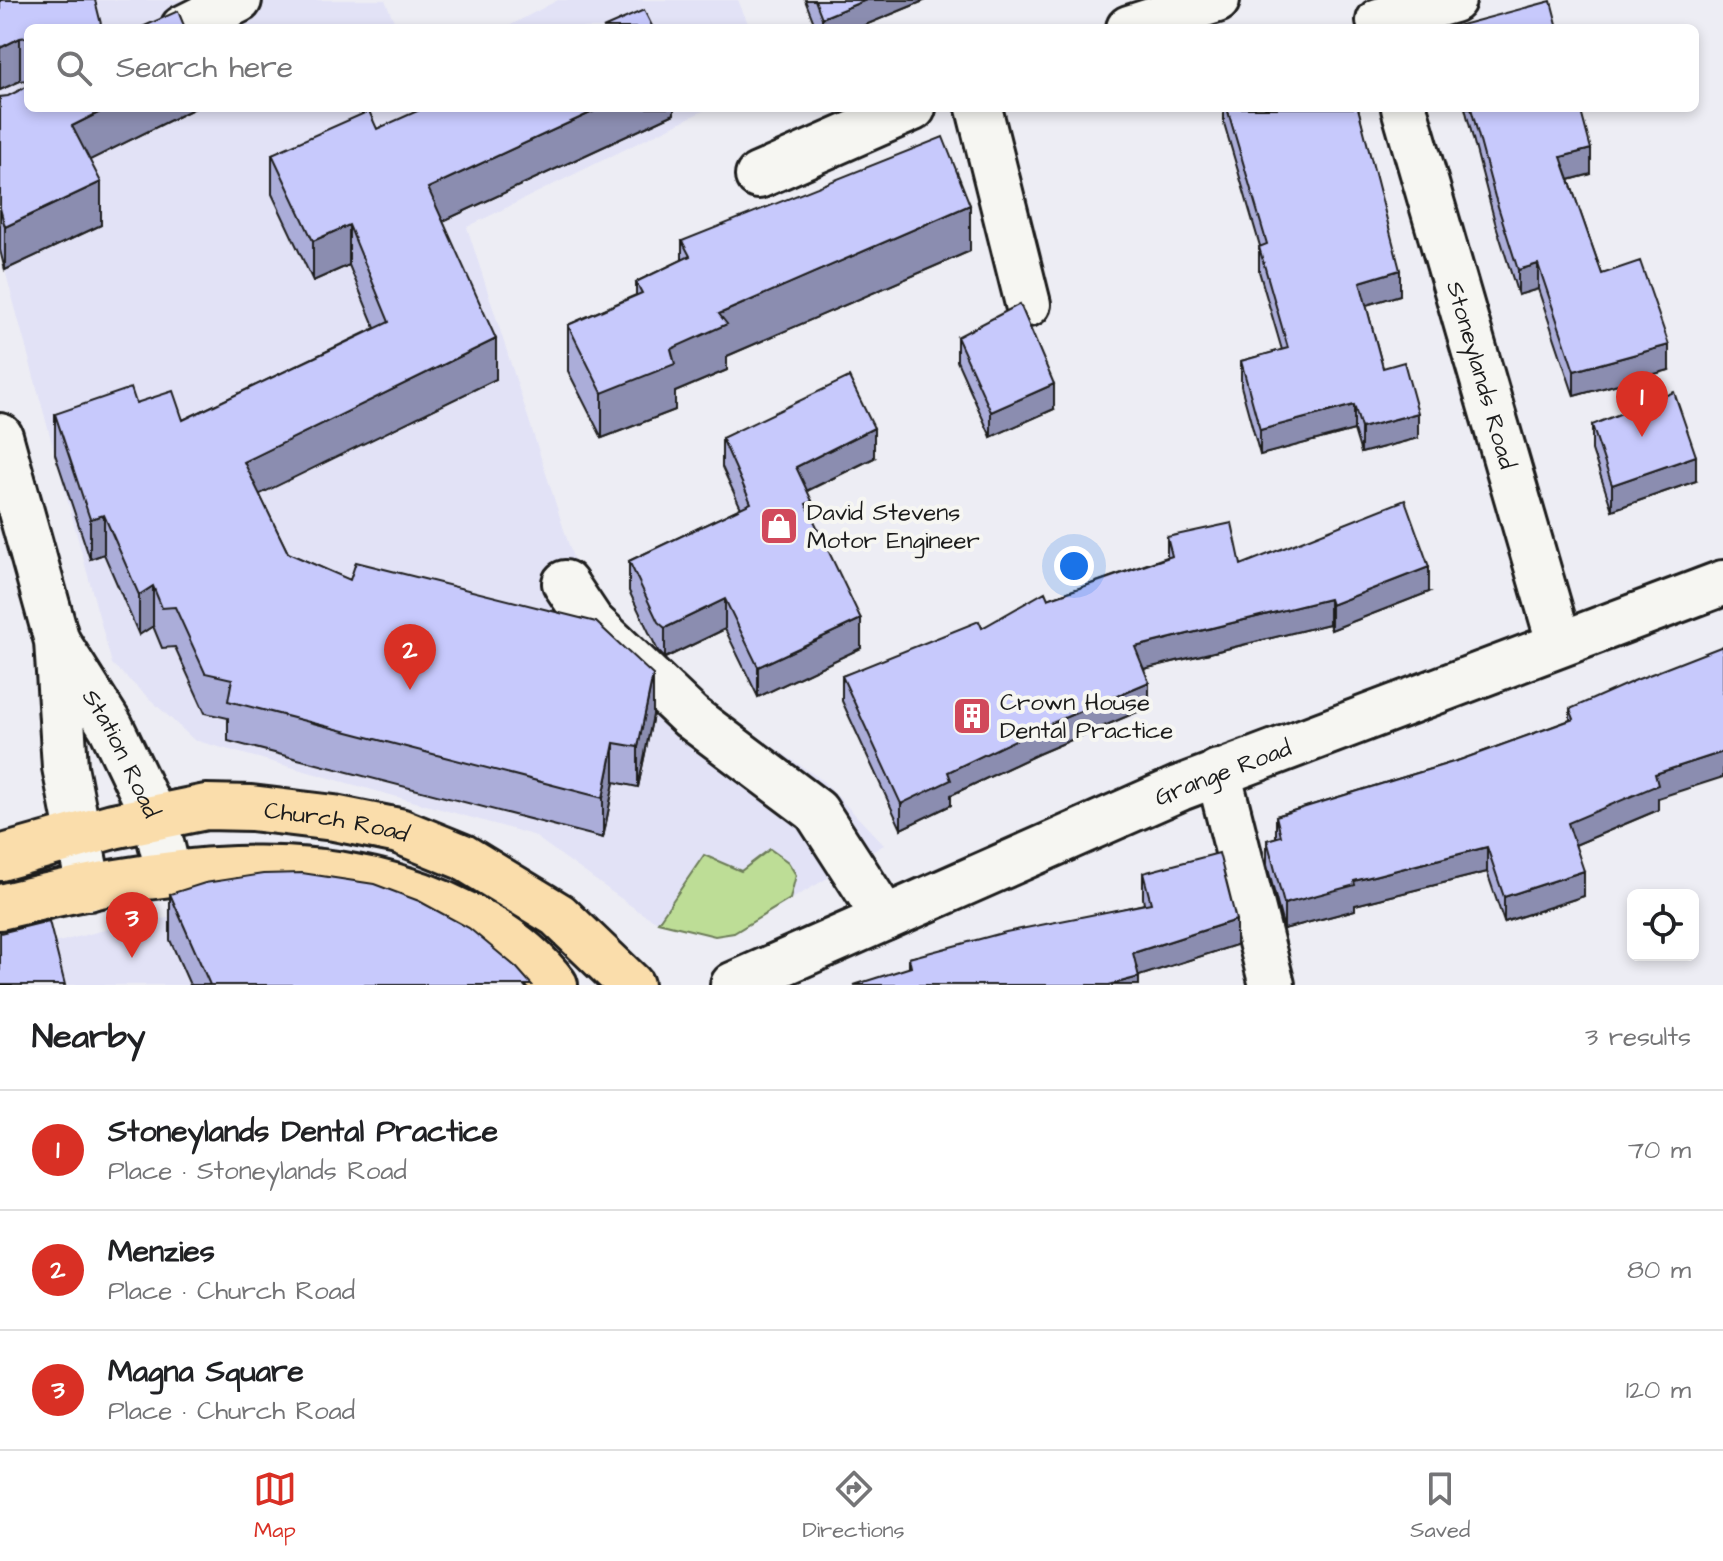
<!DOCTYPE html>
<meta charset="utf-8">
<style>
:root{--surface:#fff;--page:#f6f6f6;--text:#202124;--muted:#757577;--line:#e0e0e0;--accent:#d93025}
body{margin:0;font-family:"Architects Daughter",sans-serif;background:var(--page);color:var(--text)}
.controls{position:absolute;right:24px;bottom:24px;display:grid;overflow:hidden;border-radius:12px;box-shadow:0 4px 12px #0003}
.controls button{width:72px;height:72px;display:grid;place-items:center;padding:0;border:0;border-bottom:2px solid var(--line);background:var(--surface);color:var(--text);font:40px sans-serif}
.you{position:absolute;left:1074px;top:566px;width:28px;height:28px;margin:-20px;border:6px solid #fff;border-radius:50%;background:#1a73e8;box-shadow:0 0 0 12px #1a73e833}
.badge{display:grid;place-items:center;width:52px;height:52px;border-radius:50%;background:var(--accent);color:#fff;font-size:26px;font-weight:700}
.pin{position:absolute;translate:-50% -66px;filter:drop-shadow(0 2px 4px #0008)}
.pin::after{content:'';position:absolute;top:42px;width:28px;height:24px;background:inherit;clip-path:polygon(0 0,100% 0,50% 100%)}
.list{margin:0;padding:0;list-style:none}
h2{display:flex;justify-content:space-between;align-items:center;height:104px;margin:0;padding:0 32px;font-size:34px}
h2 small{font-size:26px;font-weight:400;color:var(--muted)}
.list li{display:grid;grid-template-columns:52px 1fr auto;gap:24px;align-items:center;box-sizing:border-box;height:120px;padding:0 32px;border-top:2px solid var(--line)}
.list b{display:block;font-size:30px;white-space:nowrap}
.list p{margin:0;font-size:26px;white-space:nowrap;color:var(--muted)}
.list em{font-size:26px;font-style:normal;color:var(--muted)}
.icon{flex:none;width:44px;height:44px;fill:none;stroke:currentColor;stroke-width:2;stroke-linecap:round;stroke-linejoin:round}
.map{position:relative;flex:none;width:1723px;height:985px;overflow:hidden}
.search{position:absolute;background:var(--surface);box-shadow:0 4px 12px #0003;left:24px;right:24px;top:24px;height:88px;display:flex;align-items:center;gap:20px;box-sizing:border-box;padding:0 28px;border-radius:12px;color:var(--muted);font-size:30px}
.sheet{height:464px;background:var(--surface)}
nav{display:flex;justify-content:space-around;align-items:center;box-sizing:border-box;height:112px;border-top:2px solid var(--line);background:var(--surface);font-size:22px;color:var(--muted)}
nav a{display:grid;justify-items:center;gap:4px}
nav .on{color:var(--accent)}
.map>svg:first-child{display:block}
</style>
<div class="map">
<svg width="1723" height="985" viewBox="0 0 1723 985">
<rect width="100%" height="100%" fill="#ededf4"/>
<filter id="ink" filterUnits="userSpaceOnUse"><feTurbulence type="fractalNoise" baseFrequency=".0125" numOctaves="2"/><feDisplacementMap in="SourceGraphic" scale="16" xChannelSelector="R" yChannelSelector="G"/><feConvolveMatrix kernelMatrix="1 2 1 2 8 2 1 2 1" color-interpolation-filters="sRGB"/></filter>
<g filter="url(#ink)">
<path fill="#e2e2f6" d="M0,0h385l12,28h-369v80h681l-242,119 108,337 90,110 157,106 62,65 -150,88 -19,3 -57,-14 -17,-9 -108,-78 -339,-95 -82,-76 -112,-412z
M558,0h180l12,28h-245z
M247,907l255,78h-502v-28l132,-34z"/>
<path fill="#bddd96" stroke="#6c7c59" stroke-width="2" d="M770,849l18,13 8,13 -6,24 -56,34 -19,3 -57,-14 46,-67 37,16z"/>
<g fill="none" stroke-linecap="round" stroke-linejoin="round">
<g stroke="#1c1c1c" stroke-width="50">
<g id="minor">
<path d="M1379,21l74,-21"/>
<path d="M183,28l56,-28"/>
<path d="M1129,28l88,-28"/>
<path d="M979,108l49,196"/>
<path id="s1" d="M1404,108l155,534"/>
<path d="M758,176l155,-68"/>
<path d="M0,436l57,205 8,126 24,121"/>
<path d="M565,583l26,39 100,95 125,94 69,107"/>
<path id="s2" d="M60,646l51,81 44,92 14,55"/>
<path d="M1218,772l54,213"/>
<path id="s3" d="M733,985l447,-197 543,-205"/>
</g>
</g>
<g stroke="#1c1c1c" stroke-width="50">
<g id="major">
<path id="s4" d="M0,858l113,-32 93,-19 45,1 83,10 65,13 64,26 95,58 73,70"/>
<path d="M0,907c150,-37 322,-67 465,7 34,17 67,40 90,71"/>
</g>
</g>
<use href="#minor" stroke="#f6f6f2" stroke-width="44"/>
<use href="#major" stroke="#faddab" stroke-width="44"/>
</g>
<path fill="#abadd9" stroke="#1c1c1c" stroke-width="2" d="M0,0l28,28v52l-8,1 -20,9z
M805,0h121l-68,28h-42z
M0,97l28,11h167l-106,52 12,65 -96,45 -5,-20z
M674,108v6l-231,107 53,158 -237,115 29,59 365,162 -15,72 -24,-5 -11,56 -375,-97v-23l-23,-5 -30,-66 -13,1 -9,-22 -14,9 -35,-81 -14,5 -35,-105v-40l81,-11 47,17 192,-92 -26,-63 -36,16 -41,-87v-40l105,-25z
M1224,108h134l42,187 -34,10 17,63 35,70 -57,15 -7,-23 -94,25 -19,-69v-25l41,-11 -23,-79v-24l1,-1 -36,-123z
M1465,108h115l11,66 -22,6 33,94 67,96 -95,26 -36,-107 -20,6 -23,-73z
M682,241l288,10 -243,105v14l-52,22v18l-73,28 -34,-67v-46l68,-30v-13l46,-22z
M957,337l97,72 -63,28 -34,-76z
M1592,425l104,56 -84,29 -20,-60z
M722,438l152,20 -67,33 5,27 49,130 -103,49 -33,-68 -60,29 -7,-7 -29,-60v-30l112,-53 -19,-41z
M1167,537l74,28 188,27 -98,38 -2,-6 -185,45 5,38 -111,47 -87,41v10l-50,24 -59,-128v-25l140,-48 66,-29 119,-42z
M1570,709l88,89v12l-83,35 9,51 -80,26 -17,-50 -132,33v5l-71,19 -17,-64v-25l9,-2v-22l184,-56 110,-40z
M1143,873l93,72 -97,31v9l-230,-17v-10l235,-54 -1,-6z
M170,894l362,91h-342l-20,-45z"/>
<path fill="#8b8db0" stroke="#1c1c1c" stroke-width="2" d="M866,0h60l-68,28h-36v-10z
M20,38v43l-20,9v-42z
M108,108h87l-123,61v-43z
M601,108h73v6l-246,114v-40z
M1591,149v25l-30,8v-25z
M101,182v43l-96,45v-43z
M970,205v46l-243,105v14l-52,22v18l-73,28v-45l69,-44 48,-35z
M349,225v40l-36,16v-40z
M1538,264v25l-20,6v-25z
M1400,270v25l-40,12v-25z
M496,339v40l-252,123v-40z
M1669,345v25l-95,26v-25z
M1054,384v25l-63,28v-25z
M1354,405v25l-94,25v-25z
M1418,413v25l-57,15v-25z
M874,428v30l-78,38v-29z
M1696,456v25l-84,29v-25z
M812,501v30l-6,-27z
M104,515v39l-14,5v-40z
M1429,567v25l-98,38v-25z
M153,586v40l-14,9v-40z
M725,599v30l-60,29v-30z
M1329,599v25l-194,47v-24z
M861,619v29l-103,49v-30z
M653,675v40l-15,72v-40z
M1149,682v25l-111,47 -87,41v10l-50,24v-25l47,-32 90,-43z
M614,743v39l-11,56v-40z
M1723,752v25l-65,21v12l-90,38v-25l87,-49z
M1487,847v25l-132,33v5l-71,19v-25l70,-23z
M1584,871v25l-80,26v-25z
M1236,920v25l-103,33v-25z
M1139,977v8h-30z"/>
<path fill="#c7c9fc" stroke="#1c1c1c" stroke-width="2" d="M0,0h95l7,28h-74v9l-8,1 -20,10z
M815,0h51l-44,18z
M1551,1l7,27h-108z
M644,10l9,18h-50z
M178,11l7,17h-45z
M28,86v22h80l-36,18 29,56 -96,45 -5,-19v-111l8,-1z
M424,108h177l-173,80 68,151 -252,123 44,91 62,27 6,-18 240,60 57,53 -15,72 -24,-4 -11,55 -375,-97 4,-22 -27,-6 -30,-66 -13,1 -9,-22 -14,9 -35,-80 -14,4 -35,-105 76,-26 5,15 37,-12 10,29 206,-98 -40,-97 -36,16 -41,-87 97,-43 8,18z
M1227,108h131l42,162 -40,12 23,86 21,-6 14,51 -57,15 -7,-23 -94,25 -19,-69 47,-13 -29,-101 8,-3z
M1471,108h109l11,41 -30,8 41,117 38,-13 29,84 -95,26 -36,-107 -20,6 -23,-73z
M943,137l27,68 -251,109 8,10 -56,25 4,15 -73,29 -34,-68 74,-32 -6,-11 54,-26 -8,-15z
M1020,304l34,80 -63,28 -34,-75z
M849,377l25,51 -78,39 16,34 -6,3 55,115 -103,48 -33,-68 -60,29 -7,-6 -29,-61 122,-58 -29,-65z
M1674,392l22,64 -84,29 -20,-60z
M1405,500l24,67 -98,38 -2,-6 -194,48 14,35 -111,47 -90,43 3,8 -50,24 -59,-128 137,-55 3,7 63,-36 3,7 124,-43 -5,-19 65,-14 9,42z
M1723,646v106l-68,22 3,11 -90,38 16,48 -80,26 -17,-50 -133,34 1,4 -71,19 -17,-64 14,-4 -5,-20 184,-56 114,-41 -4,-10 66,-29z
M1219,853l17,67 -103,33 6,24 -30,8h-255l57,-18 -2,-9 97,-26 145,-29 -8,-30z
M302,873l72,11 45,17 50,27 48,40 15,17h-322l-40,-91 35,-11 58,-9z
M49,921l16,64h-65v-52z"/>
</g>
<defs>
<g id="shop-square" transform="scale(2)"><rect x="-9" y="-9" width="18" height="18" rx="4" fill="#d1495b" stroke="#f6f6f2"/><path d="M-5-2.5h2.3a2.7 3.5 0 0 1 5.4 0H5L5.5 6h-11ZM-1.5-2.5h3a1.5 2.3 0 0 0-3 0Z" fill="#fff"/></g>
<g id="building-square" transform="scale(2)"><rect x="-9" y="-9" width="18" height="18" rx="4" fill="#d1495b" stroke="#f6f6f2"/><path d="M-4-6H4V6H1V3H-1V6H-4ZM-2.5-4.3h1.7v1.8h-1.7ZM.8-4.3h1.7v1.8H.8ZM-2.5-1h1.7V.8h-1.7ZM.8-1h1.7V.8H.8Z" fill="#fff"/></g>
</defs>
<g fill-rule="evenodd">
<use href="#shop-square" x="779" y="526"/>
<use href="#building-square" x="972" y="716"/>
</g>
<g text-anchor="middle" stroke-width="8" stroke-linejoin="round" paint-order="stroke">
<g font-size="24" fill="#1c1c1c" stroke="#f6f6f2">
<text dy="8" stroke="none"><textPath href="#s1" startOffset="278">Stoneylands Road</textPath></text>
<text dy="8" stroke="none"><textPath href="#s2" startOffset="124">Station Road</textPath></text>
<text dy="8" stroke="none"><textPath href="#s3" startOffset="534">Grange Road</textPath></text>
<text dy="8" stroke="none"><textPath href="#s4" startOffset="344">Church Road</textPath></text>
</g>
<g font-size="24" fill="#1c1c1c" stroke="#f6f6f2" text-anchor="start">
<text x="807" y="520">David Stevens<tspan x="807" dy="28">Motor Engineer</tspan></text>
<text x="1000" y="710">Crown House<tspan x="1000" dy="28">Dental Practice</tspan></text>
</g>
</g>
</svg>
<div class="controls">
<button><svg class="icon" aria-label="locate" viewBox="0 0 24 24"><circle cx="12" cy="12" r="6"/><path d="M12 2v4M12 18v4M2 12h4M18 12h4"/></svg></button>
</div>
<div class="you"></div>
<div class="pin badge" style="left:1642px;top:437px">1</div>
<div class="pin badge" style="left:410px;top:690px">2</div>
<div class="pin badge" style="left:132px;top:958px">3</div>
<div class="search"><svg class="icon" aria-label="search" viewBox="0 0 24 24"><circle cx="10" cy="10" r="6"/><path d="M15 15l6 6"/></svg>Search here</div>
</div>
<section class="sheet">
<h2>Nearby<small>3 results</small></h2>
<ul class="list">
<li><span class="badge">1</span><div><b>Stoneylands Dental Practice</b><p>Place · Stoneylands Road</p></div><em>70 m</em></li>
<li><span class="badge">2</span><div><b>Menzies</b><p>Place · Church Road</p></div><em>80 m</em></li>
<li><span class="badge">3</span><div><b>Magna Square</b><p>Place · Church Road</p></div><em>120 m</em></li>
</ul>
</section>
<nav>
<a class="on"><svg class="icon" aria-label="map" viewBox="0 0 24 24"><path d="M3 6l6-2 6 2 6-2v14l-6 2-6-2-6 2zM9 4v14M15 6v14"/></svg>Map</a>
<a><svg class="icon" aria-label="directions" viewBox="0 0 24 24"><path d="M12 3l9 9-9 9-9-9zM9 14v-3h6M13 9l2 2-2 2"/></svg>Directions</a>
<a><svg class="icon" aria-label="saved" viewBox="0 0 24 24"><path d="M7 4h10v16l-5-4-5 4z"/></svg>Saved</a>
</nav>
